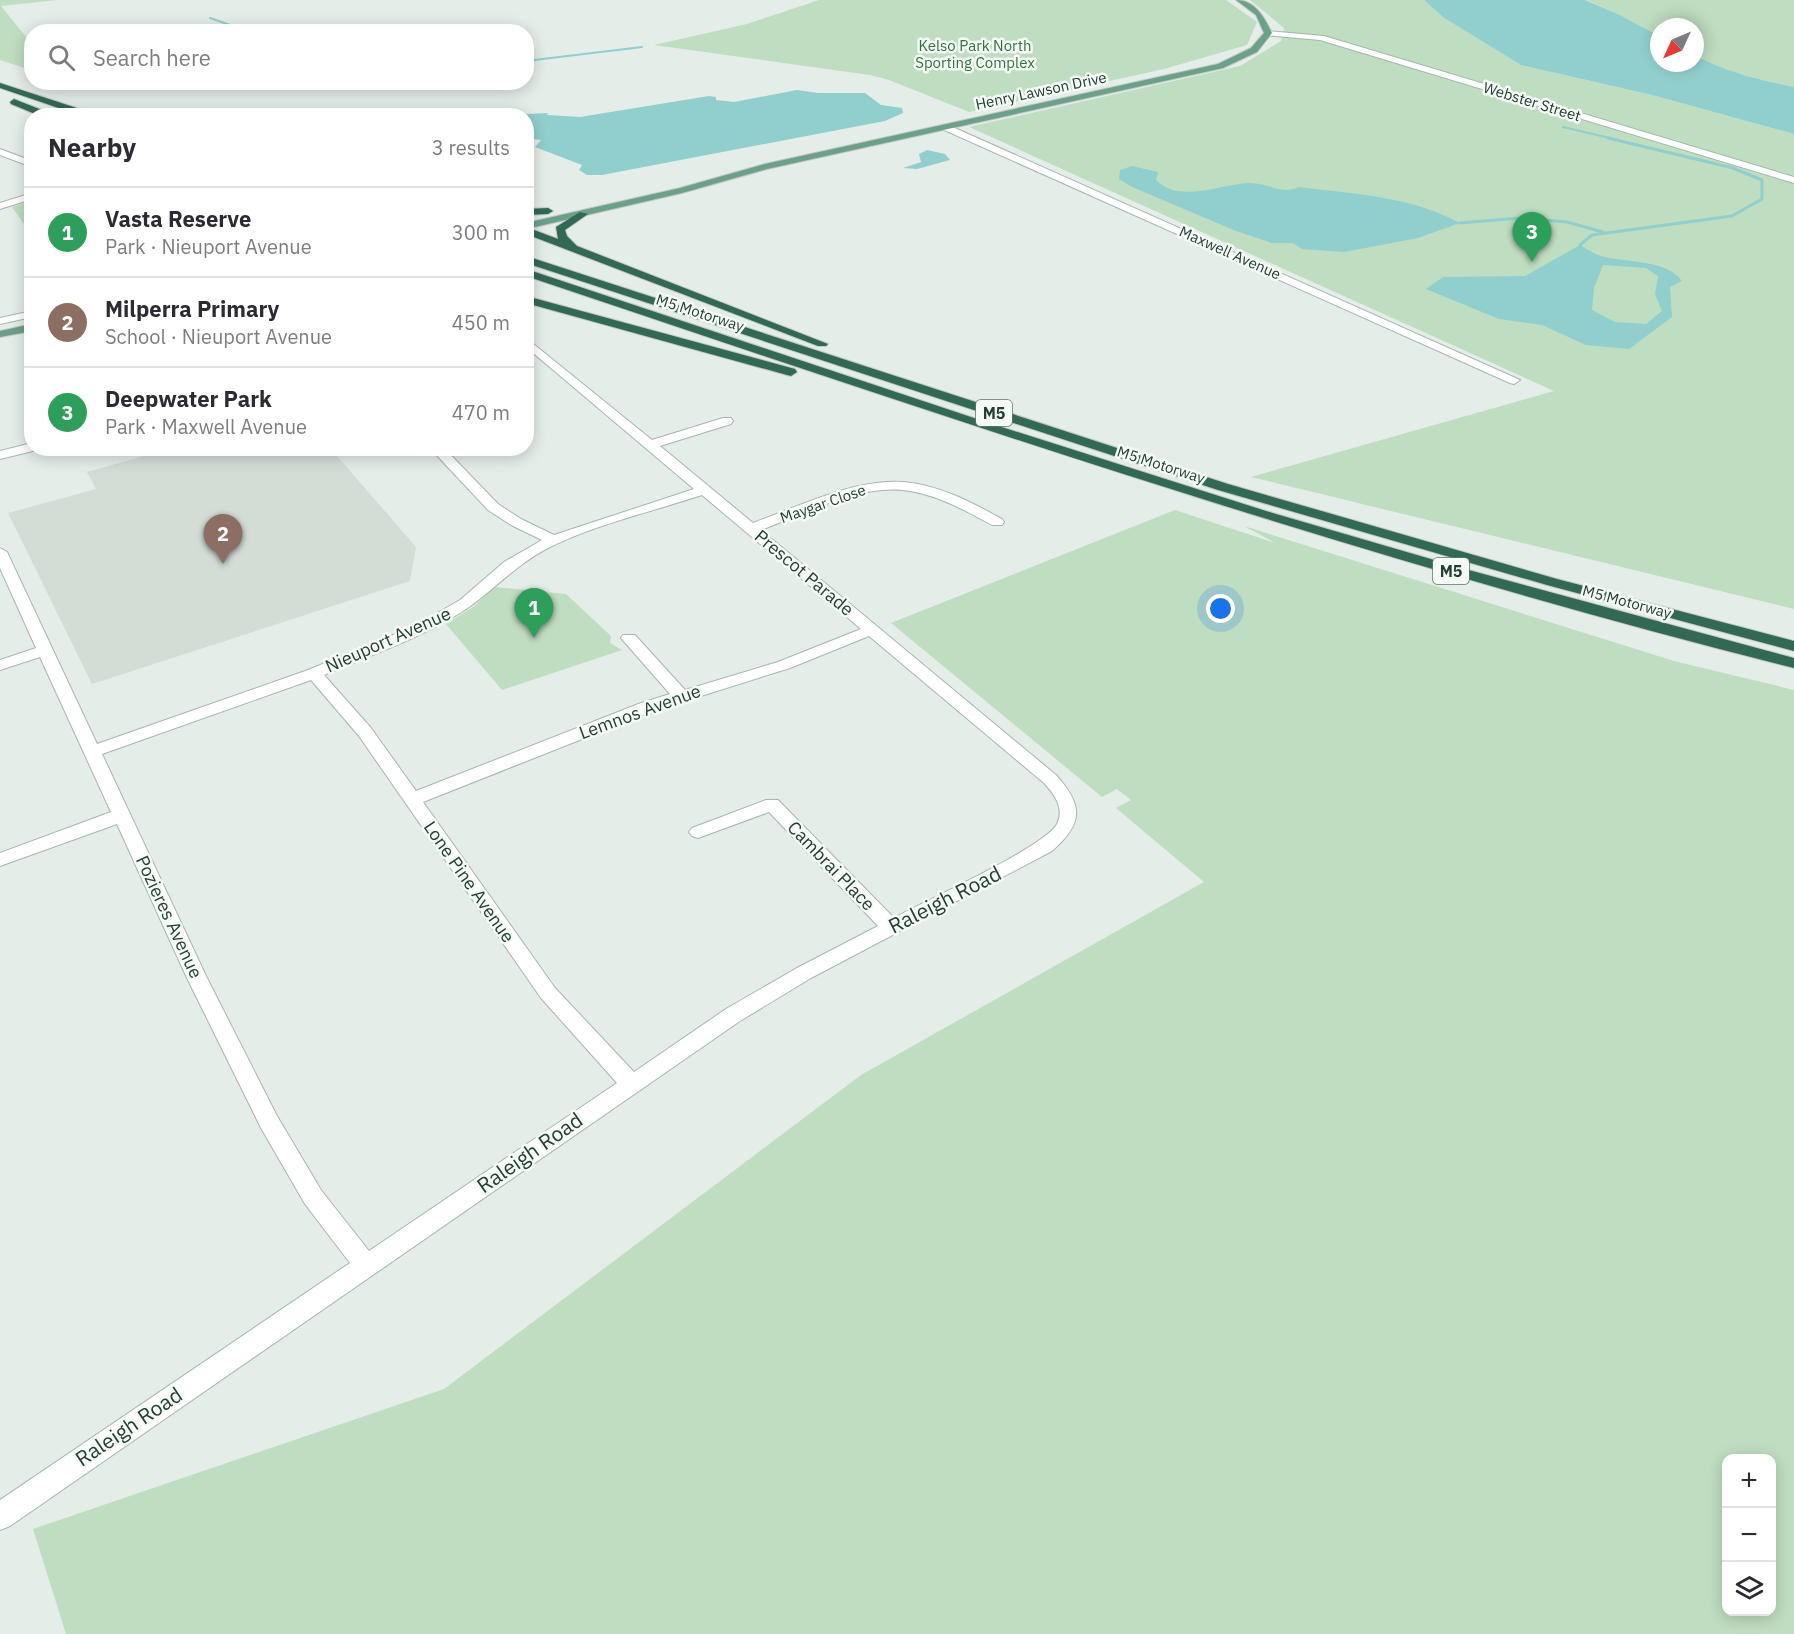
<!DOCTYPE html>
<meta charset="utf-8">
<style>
:root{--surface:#fff;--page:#f7f7f7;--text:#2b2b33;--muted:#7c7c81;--line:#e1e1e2;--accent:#2563eb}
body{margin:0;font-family:"IBM Plex Sans",sans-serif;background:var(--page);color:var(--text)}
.controls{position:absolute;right:18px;bottom:18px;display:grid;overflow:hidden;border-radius:12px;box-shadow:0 3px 15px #0003}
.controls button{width:54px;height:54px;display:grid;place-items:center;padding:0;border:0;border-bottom:2px solid var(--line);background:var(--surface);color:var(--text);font:30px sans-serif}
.compass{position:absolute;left:1650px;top:18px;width:54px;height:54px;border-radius:50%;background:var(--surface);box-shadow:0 3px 15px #0003;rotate:226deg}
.you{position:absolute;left:1221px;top:609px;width:21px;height:21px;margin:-15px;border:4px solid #fff;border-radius:50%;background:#1a73e8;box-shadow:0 0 0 9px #1a73e833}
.badge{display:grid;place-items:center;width:39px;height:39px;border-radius:50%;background:var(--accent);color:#fff;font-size:20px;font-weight:700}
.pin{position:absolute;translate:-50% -50px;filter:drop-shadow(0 2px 3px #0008)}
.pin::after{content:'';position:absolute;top:32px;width:21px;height:18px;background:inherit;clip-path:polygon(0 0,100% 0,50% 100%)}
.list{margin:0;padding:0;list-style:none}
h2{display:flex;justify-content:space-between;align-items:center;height:78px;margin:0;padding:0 24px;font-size:26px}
h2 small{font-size:20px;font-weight:400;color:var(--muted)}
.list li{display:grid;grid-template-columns:39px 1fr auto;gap:18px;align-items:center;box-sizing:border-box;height:90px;padding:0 24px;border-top:2px solid var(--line)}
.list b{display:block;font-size:22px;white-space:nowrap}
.list p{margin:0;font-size:20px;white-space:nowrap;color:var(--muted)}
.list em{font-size:20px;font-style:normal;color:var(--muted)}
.icon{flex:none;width:33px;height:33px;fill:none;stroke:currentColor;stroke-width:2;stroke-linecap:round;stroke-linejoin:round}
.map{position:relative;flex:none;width:1794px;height:1634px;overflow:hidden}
.search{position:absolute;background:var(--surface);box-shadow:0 3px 15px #0003;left:24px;top:24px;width:510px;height:66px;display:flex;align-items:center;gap:15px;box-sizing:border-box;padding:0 21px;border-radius:24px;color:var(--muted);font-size:22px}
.panel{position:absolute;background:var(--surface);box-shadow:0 3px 15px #0003;left:24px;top:108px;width:510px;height:348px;border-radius:24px}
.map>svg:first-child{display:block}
</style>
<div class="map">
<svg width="1794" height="1634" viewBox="0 0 1794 1634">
<rect width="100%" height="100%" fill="#e4ede8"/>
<path fill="#d3ddd6" d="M173,448l158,1 85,98 -6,34 -318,103 -84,-171 88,-24 -9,-17z"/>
<path fill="#bfddc1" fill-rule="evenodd" d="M0,0h57l-56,6 30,37v27l-31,-10z
M819,0h407l31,22 -10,23 -83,24 -195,43 -80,-32 -19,-5 -216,-30 93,-21z
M1250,0h174l20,18 77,47 131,30 142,39v475l-543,-132 303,-86 -585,-264 271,-61 41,-25 3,-13z
M1586,0h208v87c-34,-7 -69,-15 -99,-32v-28h-36v9l-39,-21z
M31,201h1l-1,33 -19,-27z
M1175,510l100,33 -31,-17 430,135 120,29v944h-1728l-33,-105 411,-140 417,-314 343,-193 -88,-74 15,-8 -14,-11 -15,8 -211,-174zM1726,1458h46v154h-46z
M495,587l71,7 45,42 -1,7 12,7 -120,40 -56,-66 27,-17z"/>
<path fill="#90cfcd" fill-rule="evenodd" d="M1424,0h161l35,15 39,21v27h36v-8c30,17 65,25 99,32v47l-142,-39 -131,-30 -77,-47z
M797,90l21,3h47l16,12 21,3 1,5 -18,8 -283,54h-15l-8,-5 3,-5 -47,-18 6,-7 -14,-2 -1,-22 -16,-1 38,-2 -1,2 33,2 129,-21 7,1v3l18,2z
M927,150l18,4 5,6 -33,9 -14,-1 18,-6 -2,-8z
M1132,166l26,6 -2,8c23,24 65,4 93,3 18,-1 33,13 49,4 55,7 112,9 162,36l-42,15 -74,14 -42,-3 -9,-6h-21l-36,-12 -106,-45 -11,-7 1,-9z
M1580,245c7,4 14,9 21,11 25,7 65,3 81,25l-12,6 2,30 -43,32 -43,-4 -44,-20 -43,-6 -73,-30 17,-12 82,-1zM1603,265l43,3 12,8 -3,18 7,17 -16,13 -31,-2 -23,-12 2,-22z"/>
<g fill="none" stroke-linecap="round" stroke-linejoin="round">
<path stroke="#90cfcd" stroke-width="2" d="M210,18l40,14
M526,61l116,-14
M1563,127l51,12"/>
<path stroke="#90cfcd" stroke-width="3" d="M1460,223l60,-5 47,4 36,10
M1580,245l12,-10 140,-19 30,-17v-19l-29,-12 -125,-30"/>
<g stroke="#a7b5ae" stroke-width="2">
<path id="minor" d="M1268,31l56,5 470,141v6l-474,-143 -55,-5z
M942,125h6l572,255 -6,4 -4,-1 -568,-254z
M0,149l32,12v6l-32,-12z
M32,193v6l-32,10v-6z
M32,311v6l-32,7v-6z
M526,338l126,102 71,-22h8l2,3 -2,3 -71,22 93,77c44,-16 103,-45 150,-41 36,3 68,20 99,37l2,3 -2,3h-10c-27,-15 -58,-32 -90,-35 -47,-4 -98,24 -141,40l295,245c28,31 27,49 -4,76l-241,127 -71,43 -730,505 -10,4v-30l350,-237 -45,-59 -44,-76 -75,-152 -69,-152 -117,42v-13l111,-41 -71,-155 -40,13v-10l36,-12 -36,-80v-20l7,4 90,192 211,-74 107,-44 45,-26 44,-38 38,-22 -31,-15 -23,-15 -58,-62h14l54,56 23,15 33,16 140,-46 -168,-142zM702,495l159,134 -83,33 -93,28 -50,-55h-12l-2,3 49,56 -29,9 -225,88 -45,-63 -47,-53c49,-21 101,-38 145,-68 27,-19 47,-42 77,-58 47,-24 105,-37 156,-54zM869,636l175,147c10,11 21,25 13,41 -12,23 -134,78 -163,94l-116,-118h-12l-74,28 -3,4 3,4 6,2 71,-26 109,114 -81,42 -71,41 -92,63 -79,-84 -132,-186 230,-91 137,-43zM311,680l48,56 182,262 76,85 -248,168 -48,-61 -44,-74 -71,-140 -104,-222z
M32,443v5l5,2 -37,9v-8z"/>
</g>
<g stroke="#c2c9c6" stroke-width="2">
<path id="major" d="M1236,0c19,0 28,17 36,33l-15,19 -34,16 -456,101 -85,24 -156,36v-6l154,-35 85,-24 453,-100 33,-16 13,-15 -8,-18z
M32,324v7l-32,6v-6z"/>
</g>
<g stroke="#c2c9c6" stroke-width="2">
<path id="highway" d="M0,83l95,31 1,2h-14l-82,-28z
M14,99l38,15 1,2h-13l-29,-12 -1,-2z
M526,209l22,-1 5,3 -5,3 -22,1z
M580,212l8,2 -23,16 2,6 10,10 251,98 -2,2h-8l-292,-112v-7l32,12 -2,-12z
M526,256l702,228 329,95 237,62v10l-247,-66 -329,-95 -692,-227z
M526,269l463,154 277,88 199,58 329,89v10c-430,-108 -848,-251 -1268,-392z
M526,296l269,73 2,3 -6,4 -4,-1 -261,-72z"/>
</g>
<use href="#minor" fill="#fff" fill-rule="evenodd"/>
<use href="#major" fill="#6ba089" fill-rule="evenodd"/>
<use href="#highway" fill="#326954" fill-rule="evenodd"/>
</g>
<g text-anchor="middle" stroke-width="5" stroke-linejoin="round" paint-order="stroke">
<g font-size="15" fill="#30733e" stroke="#f5faf6">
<text x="975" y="51">Kelso Park North<tspan x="975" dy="17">Sporting Complex</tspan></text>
</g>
<g font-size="15" fill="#243e33" stroke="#f5faf6">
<text transform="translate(1041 91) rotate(-12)" y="5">Henry Lawson Drive</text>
<text transform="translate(1532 102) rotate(17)" y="5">Webster Street</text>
<text transform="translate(1230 253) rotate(24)" y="5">Maxwell Avenue</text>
<text transform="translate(700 313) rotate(18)" y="5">M5 Motorway</text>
<text transform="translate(1161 465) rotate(18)" y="5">M5 Motorway</text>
<text transform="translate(823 504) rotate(-19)" y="5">Maygar Close</text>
<text transform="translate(1627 602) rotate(15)" y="5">M5 Motorway</text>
</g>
<g fill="#f5faf6" stroke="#63766e" stroke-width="1.5">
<rect x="976" y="400" width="36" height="26" rx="4.5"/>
<rect x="1433" y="558" width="36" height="26" rx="4.5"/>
</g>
<g font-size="16" font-weight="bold" fill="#243e33">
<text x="994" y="419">M5</text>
<text x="1451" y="577">M5</text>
</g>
<g font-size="18" fill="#243e33" stroke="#f5faf6">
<text transform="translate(804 573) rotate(40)" y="6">Prescot Parade</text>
<text transform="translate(388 640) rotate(-24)" y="6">Nieuport Avenue</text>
<text transform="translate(640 712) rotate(-20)" y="6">Lemnos Avenue</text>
<text transform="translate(831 866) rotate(46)" y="6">Cambrai Place</text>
<text transform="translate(469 882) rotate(55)" y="6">Lone Pine Avenue</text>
<text transform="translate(169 917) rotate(65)" y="6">Pozieres Avenue</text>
</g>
<g font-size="21" fill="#243e33" stroke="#f5faf6">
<text transform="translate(945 900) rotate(-27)" y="7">Raleigh Road</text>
<text transform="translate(530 1153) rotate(-35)" y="7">Raleigh Road</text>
<text transform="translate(129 1427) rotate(-34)" y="7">Raleigh Road</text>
</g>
</g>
</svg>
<div class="controls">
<button>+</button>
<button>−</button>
<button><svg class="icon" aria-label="layers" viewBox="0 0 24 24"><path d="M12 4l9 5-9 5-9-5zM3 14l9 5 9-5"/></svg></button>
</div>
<svg class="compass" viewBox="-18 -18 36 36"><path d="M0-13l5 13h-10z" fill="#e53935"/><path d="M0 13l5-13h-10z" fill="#7c7c81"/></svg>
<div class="you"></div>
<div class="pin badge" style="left:534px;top:638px;background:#2e9e5b">1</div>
<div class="pin badge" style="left:223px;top:564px;background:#8d6e63">2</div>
<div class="pin badge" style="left:1532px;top:262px;background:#2e9e5b">3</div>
<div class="search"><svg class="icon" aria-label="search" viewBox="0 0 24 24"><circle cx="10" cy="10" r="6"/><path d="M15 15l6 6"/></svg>Search here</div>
<section class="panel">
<h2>Nearby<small>3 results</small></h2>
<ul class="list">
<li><span class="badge" style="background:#2e9e5b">1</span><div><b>Vasta Reserve</b><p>Park · Nieuport Avenue</p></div><em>300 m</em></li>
<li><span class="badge" style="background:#8d6e63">2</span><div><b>Milperra Primary</b><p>School · Nieuport Avenue</p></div><em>450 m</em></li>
<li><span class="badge" style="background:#2e9e5b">3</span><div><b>Deepwater Park</b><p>Park · Maxwell Avenue</p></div><em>470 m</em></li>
</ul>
</section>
</div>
